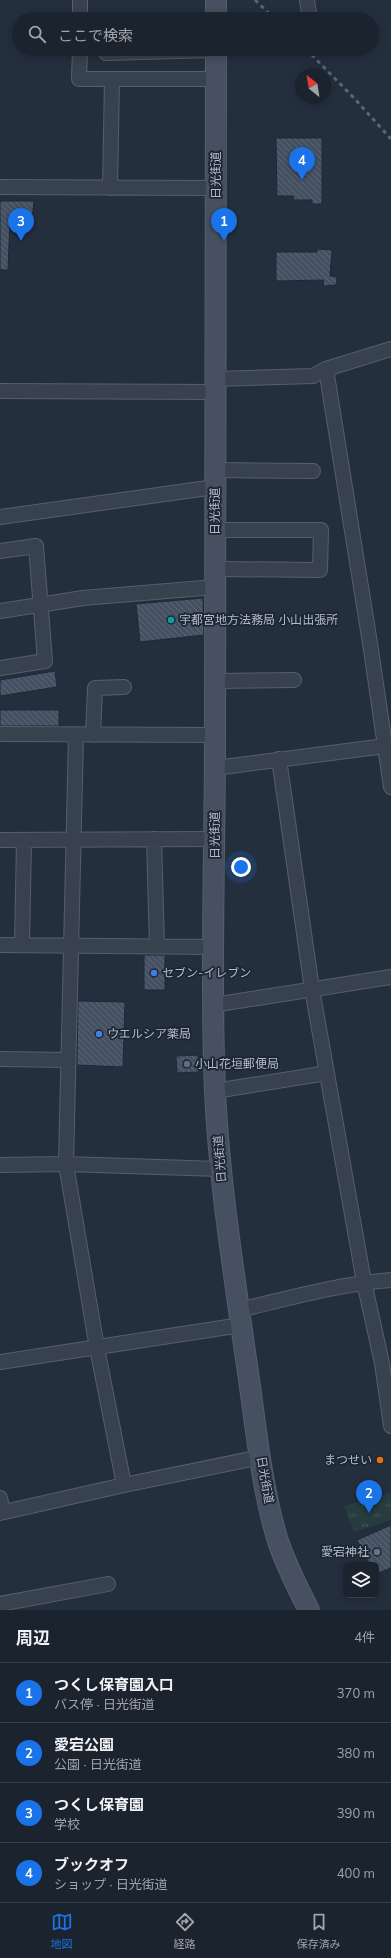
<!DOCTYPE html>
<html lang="ja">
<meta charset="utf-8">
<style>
:root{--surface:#1b232e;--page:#282f3a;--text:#f1f3f6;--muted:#a0a4aa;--line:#39404a;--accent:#1a73e8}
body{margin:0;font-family:Mulish,"Noto Sans JP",sans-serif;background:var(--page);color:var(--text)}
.controls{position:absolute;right:12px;bottom:12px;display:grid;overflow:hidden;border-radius:6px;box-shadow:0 2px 10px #0003}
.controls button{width:36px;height:36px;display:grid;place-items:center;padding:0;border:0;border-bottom:1px solid var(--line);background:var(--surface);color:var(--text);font:20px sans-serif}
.compass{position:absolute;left:295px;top:68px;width:36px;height:36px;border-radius:50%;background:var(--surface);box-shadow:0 2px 10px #0003;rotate:330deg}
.you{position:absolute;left:241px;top:867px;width:14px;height:14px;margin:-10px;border:3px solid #fff;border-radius:50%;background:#1a73e8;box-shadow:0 0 0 6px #1a73e833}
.badge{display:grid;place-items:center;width:26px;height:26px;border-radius:50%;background:var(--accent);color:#fff;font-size:13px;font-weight:700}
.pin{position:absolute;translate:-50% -33px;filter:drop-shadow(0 1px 2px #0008)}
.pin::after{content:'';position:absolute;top:21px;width:14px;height:12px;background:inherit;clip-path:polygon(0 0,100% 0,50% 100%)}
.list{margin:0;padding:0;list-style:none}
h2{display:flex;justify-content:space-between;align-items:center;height:52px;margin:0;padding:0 16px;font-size:17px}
h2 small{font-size:13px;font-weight:400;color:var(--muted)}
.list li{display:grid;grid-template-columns:26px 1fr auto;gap:12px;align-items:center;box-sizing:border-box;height:60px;padding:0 16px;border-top:1px solid var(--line)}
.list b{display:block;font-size:15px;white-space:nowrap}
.list p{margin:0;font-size:13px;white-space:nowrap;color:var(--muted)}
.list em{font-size:13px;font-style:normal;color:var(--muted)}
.icon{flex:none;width:22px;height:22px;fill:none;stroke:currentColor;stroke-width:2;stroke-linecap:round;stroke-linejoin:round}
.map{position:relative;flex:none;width:391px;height:1610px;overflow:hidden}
.search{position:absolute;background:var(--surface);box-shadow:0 2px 10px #0003;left:12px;right:12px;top:12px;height:44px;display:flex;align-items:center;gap:10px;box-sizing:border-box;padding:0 14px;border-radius:22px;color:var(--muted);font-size:15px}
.sheet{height:292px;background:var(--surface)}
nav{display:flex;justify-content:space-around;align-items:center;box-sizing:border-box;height:56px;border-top:1px solid var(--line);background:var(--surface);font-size:11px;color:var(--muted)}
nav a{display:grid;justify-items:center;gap:2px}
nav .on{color:var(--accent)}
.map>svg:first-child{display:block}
</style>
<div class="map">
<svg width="391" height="1610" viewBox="0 0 391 1610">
<defs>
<pattern id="park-tufts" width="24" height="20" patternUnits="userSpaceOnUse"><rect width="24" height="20" fill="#263c3f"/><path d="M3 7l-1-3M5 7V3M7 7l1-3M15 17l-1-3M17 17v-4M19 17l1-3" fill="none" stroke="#435659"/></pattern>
<pattern id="building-back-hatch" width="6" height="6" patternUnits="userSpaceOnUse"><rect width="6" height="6" fill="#455162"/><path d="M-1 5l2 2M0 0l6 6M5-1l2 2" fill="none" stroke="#5d6877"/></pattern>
</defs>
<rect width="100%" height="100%" fill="#242f3e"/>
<path fill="url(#park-tufts)" d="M391,1493v27l-37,12 -10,-26z"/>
<path fill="url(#building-back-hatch)" stroke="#1f2835" d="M276,138h46v66h-10v-4h-18l-1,-4h-16z
M0,201h34l-2,19h-22l-2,50h-8z
M317,249l15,1 -2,26 7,1 -1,8 -13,1 1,-6 -48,1v-29h41z
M203,598l1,37 -64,7 -4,-38z
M55,671l2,16 -57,9v-16z
M0,710h59v16h-59z
M144,955h21v35h-21z
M78,1001l47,1 -2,65 -46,-2z
M198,1055l1,17 -22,1 -1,-17z
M391,1525v43l-15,6v-9h-6l-13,-25z"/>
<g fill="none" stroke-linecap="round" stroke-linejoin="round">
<g stroke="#565f6c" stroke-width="16">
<path id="street" d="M307,0l3,19
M80,19v-19
M80,49l-1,30h136
M106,53l109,-3
M0,187l216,1
M110,188l2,-109
M326,369l44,274 21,144
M215,379l98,-3 13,-7 65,-20
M0,391l215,1
M215,470l98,1
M0,517l215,-30
M215,530h106l-1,40 -105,-1
M0,551l36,-5 9,115 -45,7
M0,611l83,-13 132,-11
M215,681l79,-1
M0,734l215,1
M76,735l-10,429 31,184 27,137
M93,735l2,-47 29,-1
M279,759l33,230 52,293 18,81 9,63
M215,768l170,-22
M154,839l3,107
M0,840l215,-1
M0,945l214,2
M22,945l2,-105
M213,1005l178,-28
M0,1059l68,1
M215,1091l112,-18
M0,1165l66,-1 154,5
M239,1310c51,-12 100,-26 152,-30
M0,1362l241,-37
M0,1498l3,14
M0,1513l124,-28 137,-28
M0,1604l108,-20"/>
</g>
<g stroke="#565f6c" stroke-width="22">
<path id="secondary" d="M216,19v-19
M216,49c-1,229 1,458 -1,688 0,107 -4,216 -1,324 2,100 18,199 32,298 9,58 14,122 31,179 8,25 20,49 32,72"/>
</g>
<use href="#street" stroke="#38414e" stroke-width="14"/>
<use href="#secondary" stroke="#465061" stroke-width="20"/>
<path stroke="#5a6575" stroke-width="3" stroke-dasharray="4 4" stroke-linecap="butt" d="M255,0l20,19
M306,49l48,49 37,41"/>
</g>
<circle fill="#0f9aa8" stroke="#1d2633" stroke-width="1.5" cx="171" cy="620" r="4"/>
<g fill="#3f7fe0" stroke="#1d2633" stroke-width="1.5">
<circle cx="154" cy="973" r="4"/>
<circle cx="99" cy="1034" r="4"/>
</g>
<circle fill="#5c6f8a" stroke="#1d2633" stroke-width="1.5" cx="187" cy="1064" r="4"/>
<circle fill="#e8710a" stroke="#1d2633" stroke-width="1.5" cx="380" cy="1460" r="4"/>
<circle fill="#6b7280" stroke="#1d2633" stroke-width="1.5" cx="377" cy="1552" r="4"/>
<g text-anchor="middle" stroke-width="3.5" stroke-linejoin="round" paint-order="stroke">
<g font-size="12" fill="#b4bcc9" stroke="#1d2633">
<text transform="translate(216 175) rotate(-90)" y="4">日光街道</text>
<text transform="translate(215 511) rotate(-90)" y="4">日光街道</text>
<text transform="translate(215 835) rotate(-90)" y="4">日光街道</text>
<text transform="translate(220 1159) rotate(-95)" y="4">日光街道</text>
<text transform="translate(265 1480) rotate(80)" y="4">日光街道</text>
</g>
<g font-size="12" fill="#b4bcc9" stroke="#1d2633" text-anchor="start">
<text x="179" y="624">宇都宮地方法務局 小山出張所</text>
<text x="162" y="977">セブン-イレブン</text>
<text x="107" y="1038">ウエルシア薬局</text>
<text x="195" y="1068">小山花垣郵便局</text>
<text x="372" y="1464" text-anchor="end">まつせい</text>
<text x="369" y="1556" text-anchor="end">愛宕神社</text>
</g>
</g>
</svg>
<div class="controls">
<button><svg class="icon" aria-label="layers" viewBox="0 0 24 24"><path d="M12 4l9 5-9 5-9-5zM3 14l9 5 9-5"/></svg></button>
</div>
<svg class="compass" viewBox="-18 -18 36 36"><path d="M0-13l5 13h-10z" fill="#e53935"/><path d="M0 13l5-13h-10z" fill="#a0a4aa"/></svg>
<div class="you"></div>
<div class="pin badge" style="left:224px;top:241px">1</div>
<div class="pin badge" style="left:369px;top:1513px">2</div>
<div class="pin badge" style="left:21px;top:241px">3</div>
<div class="pin badge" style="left:302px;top:180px">4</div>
<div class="search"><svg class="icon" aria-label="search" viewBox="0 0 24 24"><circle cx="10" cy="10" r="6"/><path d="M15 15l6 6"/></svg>ここで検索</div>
</div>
<section class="sheet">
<h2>周辺<small>4件</small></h2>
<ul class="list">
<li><span class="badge">1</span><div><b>つくし保育園入口</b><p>バス停 · 日光街道</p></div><em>370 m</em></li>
<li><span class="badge">2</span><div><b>愛宕公園</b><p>公園 · 日光街道</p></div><em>380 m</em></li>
<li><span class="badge">3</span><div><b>つくし保育園</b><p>学校</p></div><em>390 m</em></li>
<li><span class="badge">4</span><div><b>ブックオフ</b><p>ショップ · 日光街道</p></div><em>400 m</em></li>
</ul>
</section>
<nav>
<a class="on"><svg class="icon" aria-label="map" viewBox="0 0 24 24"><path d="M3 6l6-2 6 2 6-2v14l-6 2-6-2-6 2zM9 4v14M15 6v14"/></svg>地図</a>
<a><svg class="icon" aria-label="directions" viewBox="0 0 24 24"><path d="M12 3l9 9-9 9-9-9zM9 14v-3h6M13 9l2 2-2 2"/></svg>経路</a>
<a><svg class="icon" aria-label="saved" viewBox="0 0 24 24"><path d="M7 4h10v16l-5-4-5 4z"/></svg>保存済み</a>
</nav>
